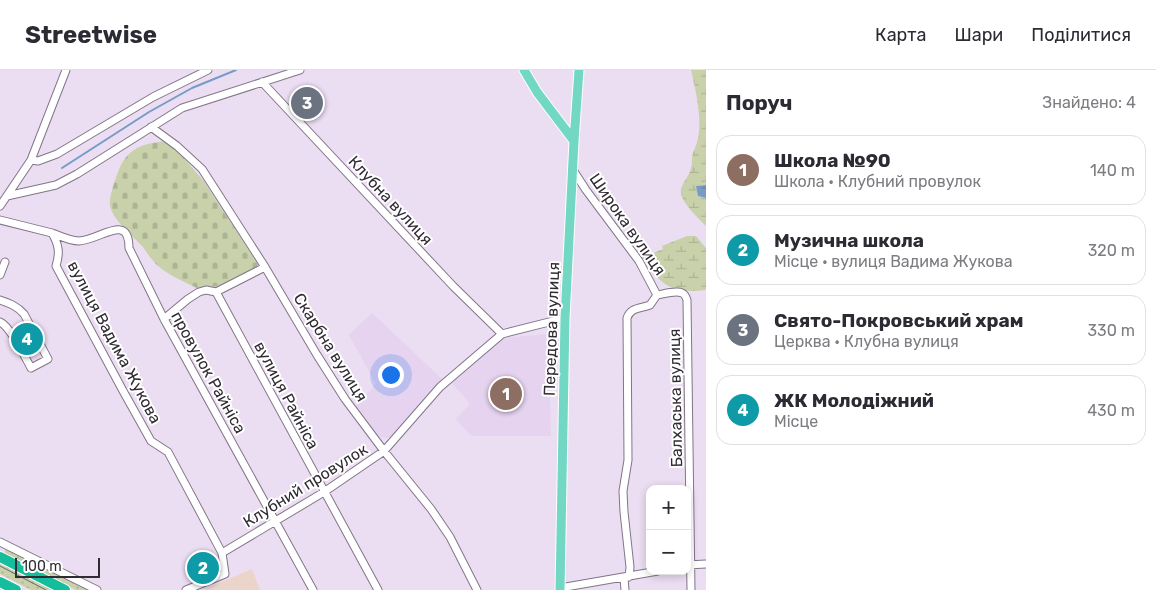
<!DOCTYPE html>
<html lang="uk">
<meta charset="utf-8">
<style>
:root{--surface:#fff;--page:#f7f7f7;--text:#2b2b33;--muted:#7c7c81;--line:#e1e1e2;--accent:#8845ba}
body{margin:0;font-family:Rubik,sans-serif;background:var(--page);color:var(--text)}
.controls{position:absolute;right:15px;bottom:15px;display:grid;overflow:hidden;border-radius:10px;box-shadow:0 2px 8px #0003}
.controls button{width:45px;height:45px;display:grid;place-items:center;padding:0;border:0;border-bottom:1px solid var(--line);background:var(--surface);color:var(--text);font:25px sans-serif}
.scale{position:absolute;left:15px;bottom:12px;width:85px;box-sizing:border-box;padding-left:5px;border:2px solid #312b33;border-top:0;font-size:14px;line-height:18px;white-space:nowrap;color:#312b33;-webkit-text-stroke:4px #fff;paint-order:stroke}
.you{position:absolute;left:390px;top:304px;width:18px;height:18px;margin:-12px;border:4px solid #fff;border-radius:50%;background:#1a73e8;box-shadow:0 0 0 8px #1a73e833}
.badge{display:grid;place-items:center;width:32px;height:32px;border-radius:50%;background:var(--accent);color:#fff;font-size:16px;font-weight:700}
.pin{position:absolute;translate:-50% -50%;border:2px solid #fff;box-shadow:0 1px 5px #0006}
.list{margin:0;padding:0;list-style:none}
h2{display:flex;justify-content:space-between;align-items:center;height:65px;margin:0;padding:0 20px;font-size:21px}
h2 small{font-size:16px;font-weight:400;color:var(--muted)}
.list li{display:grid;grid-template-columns:32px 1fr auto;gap:15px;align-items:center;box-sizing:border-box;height:70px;margin:0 10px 10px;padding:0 10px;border:1px solid var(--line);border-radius:15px}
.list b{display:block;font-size:19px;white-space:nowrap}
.list p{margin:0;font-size:16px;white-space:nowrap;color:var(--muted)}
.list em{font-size:16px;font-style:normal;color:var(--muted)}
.map{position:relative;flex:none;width:706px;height:520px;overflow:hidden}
header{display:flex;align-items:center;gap:30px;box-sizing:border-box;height:70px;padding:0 25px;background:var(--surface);border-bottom:1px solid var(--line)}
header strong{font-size:24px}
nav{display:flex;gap:28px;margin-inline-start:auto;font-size:18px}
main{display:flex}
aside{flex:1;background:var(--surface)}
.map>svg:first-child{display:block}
</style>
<header>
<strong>Streetwise</strong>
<nav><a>Карта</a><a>Шари</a><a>Поділитися</a></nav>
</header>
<main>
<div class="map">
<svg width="706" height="520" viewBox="0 0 706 520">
<defs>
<pattern id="green-dots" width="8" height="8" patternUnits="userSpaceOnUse" patternTransform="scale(1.25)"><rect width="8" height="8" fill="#c9d1aa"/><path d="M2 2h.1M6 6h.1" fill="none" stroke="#adb493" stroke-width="1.8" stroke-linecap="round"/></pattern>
<pattern id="wetland-marsh" width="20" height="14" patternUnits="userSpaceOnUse" patternTransform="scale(1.25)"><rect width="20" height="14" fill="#c9d1aa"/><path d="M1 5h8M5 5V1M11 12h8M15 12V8" fill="none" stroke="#adb493"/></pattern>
<pattern id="cemetery-stones" width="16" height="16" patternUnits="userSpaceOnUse" patternTransform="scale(1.25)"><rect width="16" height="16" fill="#c9d1aa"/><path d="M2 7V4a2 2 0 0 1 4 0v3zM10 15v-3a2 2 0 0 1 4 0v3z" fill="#adb493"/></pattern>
<pattern id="water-ripples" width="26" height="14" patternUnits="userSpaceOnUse" patternTransform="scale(1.25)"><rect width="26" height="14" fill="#769bc6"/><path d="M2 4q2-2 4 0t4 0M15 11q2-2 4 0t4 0" fill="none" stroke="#617fa1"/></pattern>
</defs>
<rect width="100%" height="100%" fill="#ebddf2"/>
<path fill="#ebd4c9" d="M252,499l8,21h-57z"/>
<path fill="#e5d3ef" d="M372,243l71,67 -49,57 -10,1 -12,-5 -17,-26 21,-23 -27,-49z
M548,264l3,102h-80l-15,-17 14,-15 -18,-21 52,-45z"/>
<path fill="url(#green-dots)" d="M6,479l81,41h-11l-72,-36z
M0,492l55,28h-24l-31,-16z"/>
<path fill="url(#wetland-marsh)" d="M691,0h15v115l-10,1 2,10 8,2v28c-7,-7 -24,-23 -25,-33 -2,-7 9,-17 10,-25 1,-3 1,-7 1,-11 1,-6 5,-12 6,-19 4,-22 -2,-46 -7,-68z
M687,166h9l10,12v42c-16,2 -33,2 -46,-10 -8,-8 -12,-18 -22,-24l11,-4 2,2 12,-5 -1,-3z"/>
<path fill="url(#cemetery-stones)" d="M166,71l13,12 24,27 56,86 -37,20 -12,1 -10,3c-14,-8 -31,-14 -43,-25 -5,-5 -10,-12 -14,-18 -10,-11 -31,-27 -33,-42 -1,-8 5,-25 8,-33 8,-23 25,-29 48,-31z"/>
<path fill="url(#water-ripples)" d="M706,115v13l-8,-2 -2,-10z"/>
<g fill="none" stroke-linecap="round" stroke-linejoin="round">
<path stroke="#769bc6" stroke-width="2" d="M62,98l87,-56 43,-24 44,-18"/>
<g stroke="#827588" stroke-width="9">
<path id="minor" d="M262,12l191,204 49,48
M151,57l26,19 25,23 63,98 52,88 28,44 39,52 47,58 19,28 27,53
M31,90l7,1 19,-7 96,-57 55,-27
M573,100l13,20 53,71 18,34
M7,126l49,-11 21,-11 105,-66 118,-38
M0,136l31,-46 35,-90
M0,150l52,13c7,12 8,20 4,33l66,123 29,52 17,11 54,101 3,21 -39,16
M52,163c8,3 18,8 27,8 21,-1 50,-29 50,7l35,71 149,271
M0,205l5,-13
M216,222l162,298
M657,225c7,-1 19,-5 25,-2 3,1 4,4 5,7l4,290
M0,230c9,3 17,6 24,14l24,45 -17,9c-6,-11 -21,-42 -31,-46
M164,249l24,-20 11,-7 7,-2 10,2 49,-25
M0,472l97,48
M222,483l102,-61 60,-41 56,-64 62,-53 63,-16
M687,495l19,-1
M629,507l1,-10 -6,-55 -1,-21 5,-31 -1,-142c4,-11 13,-9 23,-13l7,-10
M624,508l1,12
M560,518l98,-17"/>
</g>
<g stroke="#fff" stroke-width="11">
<path id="major" d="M524,0l13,22 37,49
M560,520l5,-272 9,-177 5,-71"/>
</g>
<g stroke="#fff" stroke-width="12">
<path id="highway" d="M0,487l65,33
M0,512l16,8"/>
</g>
<use href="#minor" stroke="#fff" stroke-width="7"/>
<use href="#major" stroke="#72d8c4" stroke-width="9"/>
<use href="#highway" stroke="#14be9d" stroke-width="10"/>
<path stroke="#706774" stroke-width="1" d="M0,496l46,24"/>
</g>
<g text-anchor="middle" stroke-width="4" stroke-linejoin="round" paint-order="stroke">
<g font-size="16" fill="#312b33" stroke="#fff">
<text transform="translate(391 130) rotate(47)" y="6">Клубна вулиця</text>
<text transform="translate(628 154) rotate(55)" y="6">Широка вулиця</text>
<text transform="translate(551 259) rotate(-88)" y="6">Передова вулиця</text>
<text transform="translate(115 272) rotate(62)" y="6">вулиця Вадима Жукова</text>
<text transform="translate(331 277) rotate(58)" y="6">Скарбна вулиця</text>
<text transform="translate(209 302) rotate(61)" y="6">провулок Райніса</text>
<text transform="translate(287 325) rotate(62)" y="6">вулиця Райніса</text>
<text transform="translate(675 328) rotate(-91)" y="6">Балхаська вулиця</text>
<text transform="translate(305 415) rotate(-32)" y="6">Клубний провулок</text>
</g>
</g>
</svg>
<div class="controls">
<button>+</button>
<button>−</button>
</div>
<div class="scale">100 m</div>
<div class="you"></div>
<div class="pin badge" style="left:506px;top:324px;background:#8d6e63">1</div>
<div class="pin badge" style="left:203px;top:498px;background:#0f9aa8">2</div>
<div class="pin badge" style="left:307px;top:33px;background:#6b7280">3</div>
<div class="pin badge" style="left:27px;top:269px;background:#0f9aa8">4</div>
</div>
<aside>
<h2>Поруч<small>Знайдено: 4</small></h2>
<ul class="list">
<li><span class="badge" style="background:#8d6e63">1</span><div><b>Школа №90</b><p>Школа · Клубний провулок</p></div><em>140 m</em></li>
<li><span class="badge" style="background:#0f9aa8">2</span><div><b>Музична школа</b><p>Місце · вулиця Вадима Жукова</p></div><em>320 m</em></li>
<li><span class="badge" style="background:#6b7280">3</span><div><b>Свято-Покровський храм</b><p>Церква · Клубна вулиця</p></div><em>330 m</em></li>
<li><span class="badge" style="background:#0f9aa8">4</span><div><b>ЖК Молодіжний</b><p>Місце</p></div><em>430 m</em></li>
</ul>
</aside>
</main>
